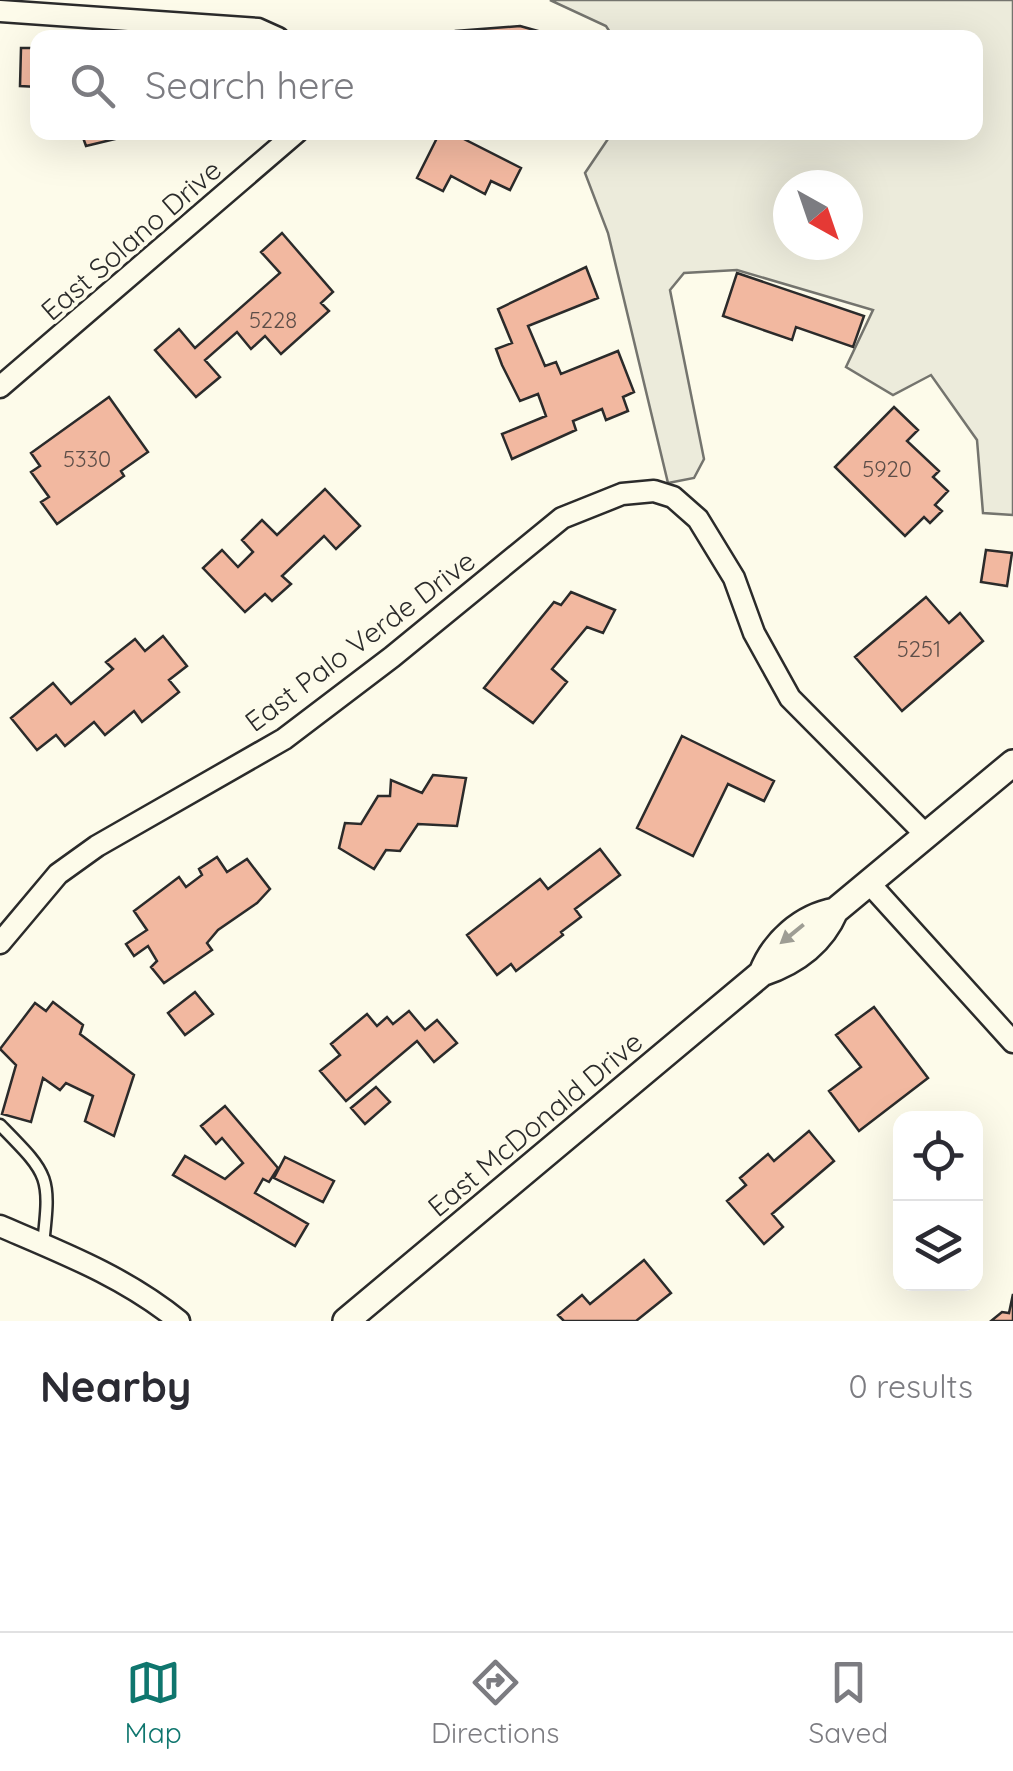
<!DOCTYPE html>
<style>
:root{--surface:#fff;--page:#f7f7f7;--text:#2b2b33;--muted:#7c7c81;--line:#e1e1e2;--accent:#0f766e}
body{margin:0;font-family:Quicksand,sans-serif;background:var(--page);color:var(--text)}
.controls{position:absolute;right:30px;bottom:30px;display:grid;overflow:hidden;border-radius:20px;box-shadow:0 10px 40px #0002}
.controls button{width:90px;height:90px;display:grid;place-items:center;padding:0;border:0;border-bottom:2px solid var(--line);background:var(--surface);color:var(--text);font:50px sans-serif}
.compass{position:absolute;left:773px;top:170px;width:90px;height:90px;border-radius:50%;background:var(--surface);box-shadow:0 10px 40px #0002;rotate:140deg}
.list{margin:0;padding:0;list-style:none}
h2{display:flex;justify-content:space-between;align-items:center;height:130px;margin:0;padding:0 40px;font-size:42px}
h2 small{font-size:32px;font-weight:400;color:var(--muted)}
.icon{flex:none;width:55px;height:55px;fill:none;stroke:currentColor;stroke-width:2;stroke-linecap:round;stroke-linejoin:round}
.map{position:relative;flex:none;width:1013px;height:1321px;overflow:hidden}
.search{position:absolute;background:var(--surface);box-shadow:0 10px 40px #0002;left:30px;right:30px;top:30px;height:110px;display:flex;align-items:center;gap:25px;box-sizing:border-box;padding:0 35px;border-radius:20px;color:var(--muted);font-size:38px}
.sheet{height:310px;background:var(--surface)}
nav{display:flex;justify-content:space-around;align-items:center;box-sizing:border-box;height:140px;border-top:2px solid var(--line);background:var(--surface);font-size:28px;color:var(--muted)}
nav a{display:grid;justify-items:center;gap:5px}
nav .on{color:var(--accent)}
.map>svg:first-child{display:block}
</style>
<div class="map">
<svg width="1013" height="1321" viewBox="0 0 1013 1321">
<rect width="100%" height="100%" fill="#fdfbea"/>
<path fill="#ecebdb" stroke="#74746e" stroke-width="2.5" fill-rule="evenodd" d="M550,0h463v515l-30,-2 -6,-73 -46,-65 -38,20 -47,-28 27,-57 -136,-40 -53,3 -14,17 34,169 -10,19 -26,5 -60,-250 -23,-60 27,-40 364,-1v-94l-363,-1 -7,-11zM788,185h60v60h-60z"/>
<path fill="#f2b8a0" stroke="#2b2b2b" stroke-width="2.5" d="M520,26l43,12h-106l-1,-7z
M21,48h17v39l-18,-1z
M81,132h63l-58,14z
M440,132h10l71,36 -11,22 -19,-9 -6,13 -34,-18 -8,15 -26,-13z
M282,233l51,59 -12,11 8,8 -48,43 -16,-18 -14,13 -14,-17 -32,28 15,17 -24,20 -41,-47 24,-21 16,19 85,-75 -19,-21z
M586,267l12,31 -70,28 17,40 11,-4 5,12 57,-23 16,41 -11,5 5,14 -22,9 -4,-11 -29,12 3,9 -64,29 -10,-25 44,-18 -8,-22 -18,7 -18,-36 -6,-16 16,-6 -14,-34z
M737,273l127,43 -11,31 -57,-20 -4,13 -69,-24z
M109,397l39,55 -27,19 3,5 -67,48 -16,-22 8,-5 -18,-25 9,-6 -9,-13z
M894,407l24,23 -11,11 32,30 -6,6 15,14 -13,14 7,6 -12,12 -6,-6 -19,19 -70,-69z
M325,489l35,37 -24,23 -12,-13 -42,40 9,8 -19,17 -7,-7 -20,18 -42,-44 19,-18 16,17 15,-15 -11,-12 20,-20 15,15z
M986,550l26,3 -5,33 -26,-4z
M571,592l44,18 -12,23 -16,-6 -35,42 15,13 -34,41 -49,-35 70,-86 7,3z
M926,597l23,26 11,-10 23,28 -81,70 -47,-54z
M163,636l24,30 -18,14 10,12 -37,30 -8,-11 -29,24 -11,-13 -29,24 -9,-11 -19,15 -26,-32 42,-35 18,21 42,-35 -7,-7 29,-23 10,12z
M682,736l92,45 -10,20 -36,-17 -35,72 -56,-28z
M433,775l33,3 -9,48 -39,-2 -18,27 -14,-1 -12,19 -35,-21 6,-25 16,1 17,-28h12l1,-16 31,13z
M600,849l20,26 -45,34 6,8 -20,15 2,3 -47,36 -5,-7 -14,11 -30,-40 73,-56 8,10z
M217,857l10,15 20,-13 23,30 -13,14 -39,27 -11,13 5,7 -48,33 -13,-16 6,-6 -9,-15 -14,10 -8,-12 21,-14 -13,-19 45,-34 7,10 16,-12 -3,-6z
M195,992l18,22 -28,21 -17,-22z
M53,1002l30,23 -3,9 54,41 -20,61 -29,-15 8,-25 -27,-13 -6,7 -17,-12 -12,44 -29,-8 14,-49 -16,-16 35,-46 11,8z
M874,1007l54,71 -69,53 -30,-40 32,-24 -25,-32z
M409,1011l16,19 12,-10 20,23 -23,19 -17,-21 -71,60 -26,-30 20,-16 -9,-11 36,-30 10,12 10,-9 6,7z
M376,1087l14,15 -25,22 -14,-16z
M225,1106l53,62 -9,14 -6,-3 -8,14 53,31 -13,22 -122,-71 12,-19 40,23 18,-16 -21,-25 -6,6 -15,-18z
M809,1131l25,30 -62,53 11,13 -19,17 -37,-43 19,-16 -6,-7 28,-24 6,7z
M285,1157l49,24 -11,21 -49,-24z
M644,1260l27,33 -35,28h-72l-6,-6 24,-20 8,9z
M1013,1294v27h-22l11,-9 7,1z"/>
<g fill="none" stroke-linecap="round" stroke-linejoin="round">
<g stroke="#2b2b2b" stroke-width="15">
<path id="service" d="M0,1125c49,50 51,50 43,119"/>
</g>
<g stroke="#2b2b2b" stroke-width="25">
<path id="minor" d="M0,11l258,18 20,9
M0,387l297,-255
M869,883l144,159
M0,943l58,-69 39,-28 187,-107 108,-82 170,-139 60,-24 32,-3 19,6 25,22 36,59 20,55 36,65 136,137
M0,1226c63,27 125,51 179,95"/>
</g>
<g stroke="#2b2b2b" stroke-width="30">
<path id="tertiary" d="M762,973c12,-31 40,-56 73,-62
M346,1321l416,-348c33,-11 59,-30 73,-62l178,-148"/>
</g>
<use href="#service" stroke="#fdfbea" stroke-width="10"/>
<use href="#minor" stroke="#fdfbea" stroke-width="20"/>
<use href="#tertiary" stroke="#fdfbea" stroke-width="25"/>
</g>
<defs><path id="oneway-solid" d="M-6-.8H1V-3.2L6.5 0L1 3.2V.8H-6Z" transform="scale(2.5)"/></defs>
<use fill="#9e9d94" href="#oneway-solid" transform="translate(792 934) rotate(141)"/>
<g text-anchor="middle" stroke-width="8" stroke-linejoin="round" paint-order="stroke">
<g font-size="22" fill="#5d4e48">
<text x="273" y="328">5228</text>
<text x="87" y="467">5330</text>
<text x="887" y="477">5920</text>
<text x="919" y="657">5251</text>
</g>
<g font-size="28" fill="#2b2b2b" stroke="#fdfbea">
<text transform="translate(131 240) rotate(-41)" y="10">East Solano Drive</text>
<text transform="translate(360 641) rotate(-37)" y="10">East Palo Verde Drive</text>
<text transform="translate(535 1124) rotate(-40)" y="10">East McDonald Drive</text>
</g>
</g>
</svg>
<div class="controls">
<button><svg class="icon" aria-label="locate" viewBox="0 0 24 24"><circle cx="12" cy="12" r="6"/><path d="M12 2v4M12 18v4M2 12h4M18 12h4"/></svg></button>
<button><svg class="icon" aria-label="layers" viewBox="0 0 24 24"><path d="M12 4l9 5-9 5-9-5zM3 14l9 5 9-5"/></svg></button>
</div>
<svg class="compass" viewBox="-18 -18 36 36"><path d="M0-13l5 13h-10z" fill="#e53935"/><path d="M0 13l5-13h-10z" fill="#7c7c81"/></svg>
<div class="search"><svg class="icon" aria-label="search" viewBox="0 0 24 24"><circle cx="10" cy="10" r="6"/><path d="M15 15l6 6"/></svg>Search here</div>
</div>
<section class="sheet">
<h2>Nearby<small>0 results</small></h2>
<ul class="list">
</ul>
</section>
<nav>
<a class="on"><svg class="icon" aria-label="map" viewBox="0 0 24 24"><path d="M3 6l6-2 6 2 6-2v14l-6 2-6-2-6 2zM9 4v14M15 6v14"/></svg>Map</a>
<a><svg class="icon" aria-label="directions" viewBox="0 0 24 24"><path d="M12 3l9 9-9 9-9-9zM9 14v-3h6M13 9l2 2-2 2"/></svg>Directions</a>
<a><svg class="icon" aria-label="saved" viewBox="0 0 24 24"><path d="M7 4h10v16l-5-4-5 4z"/></svg>Saved</a>
</nav>
